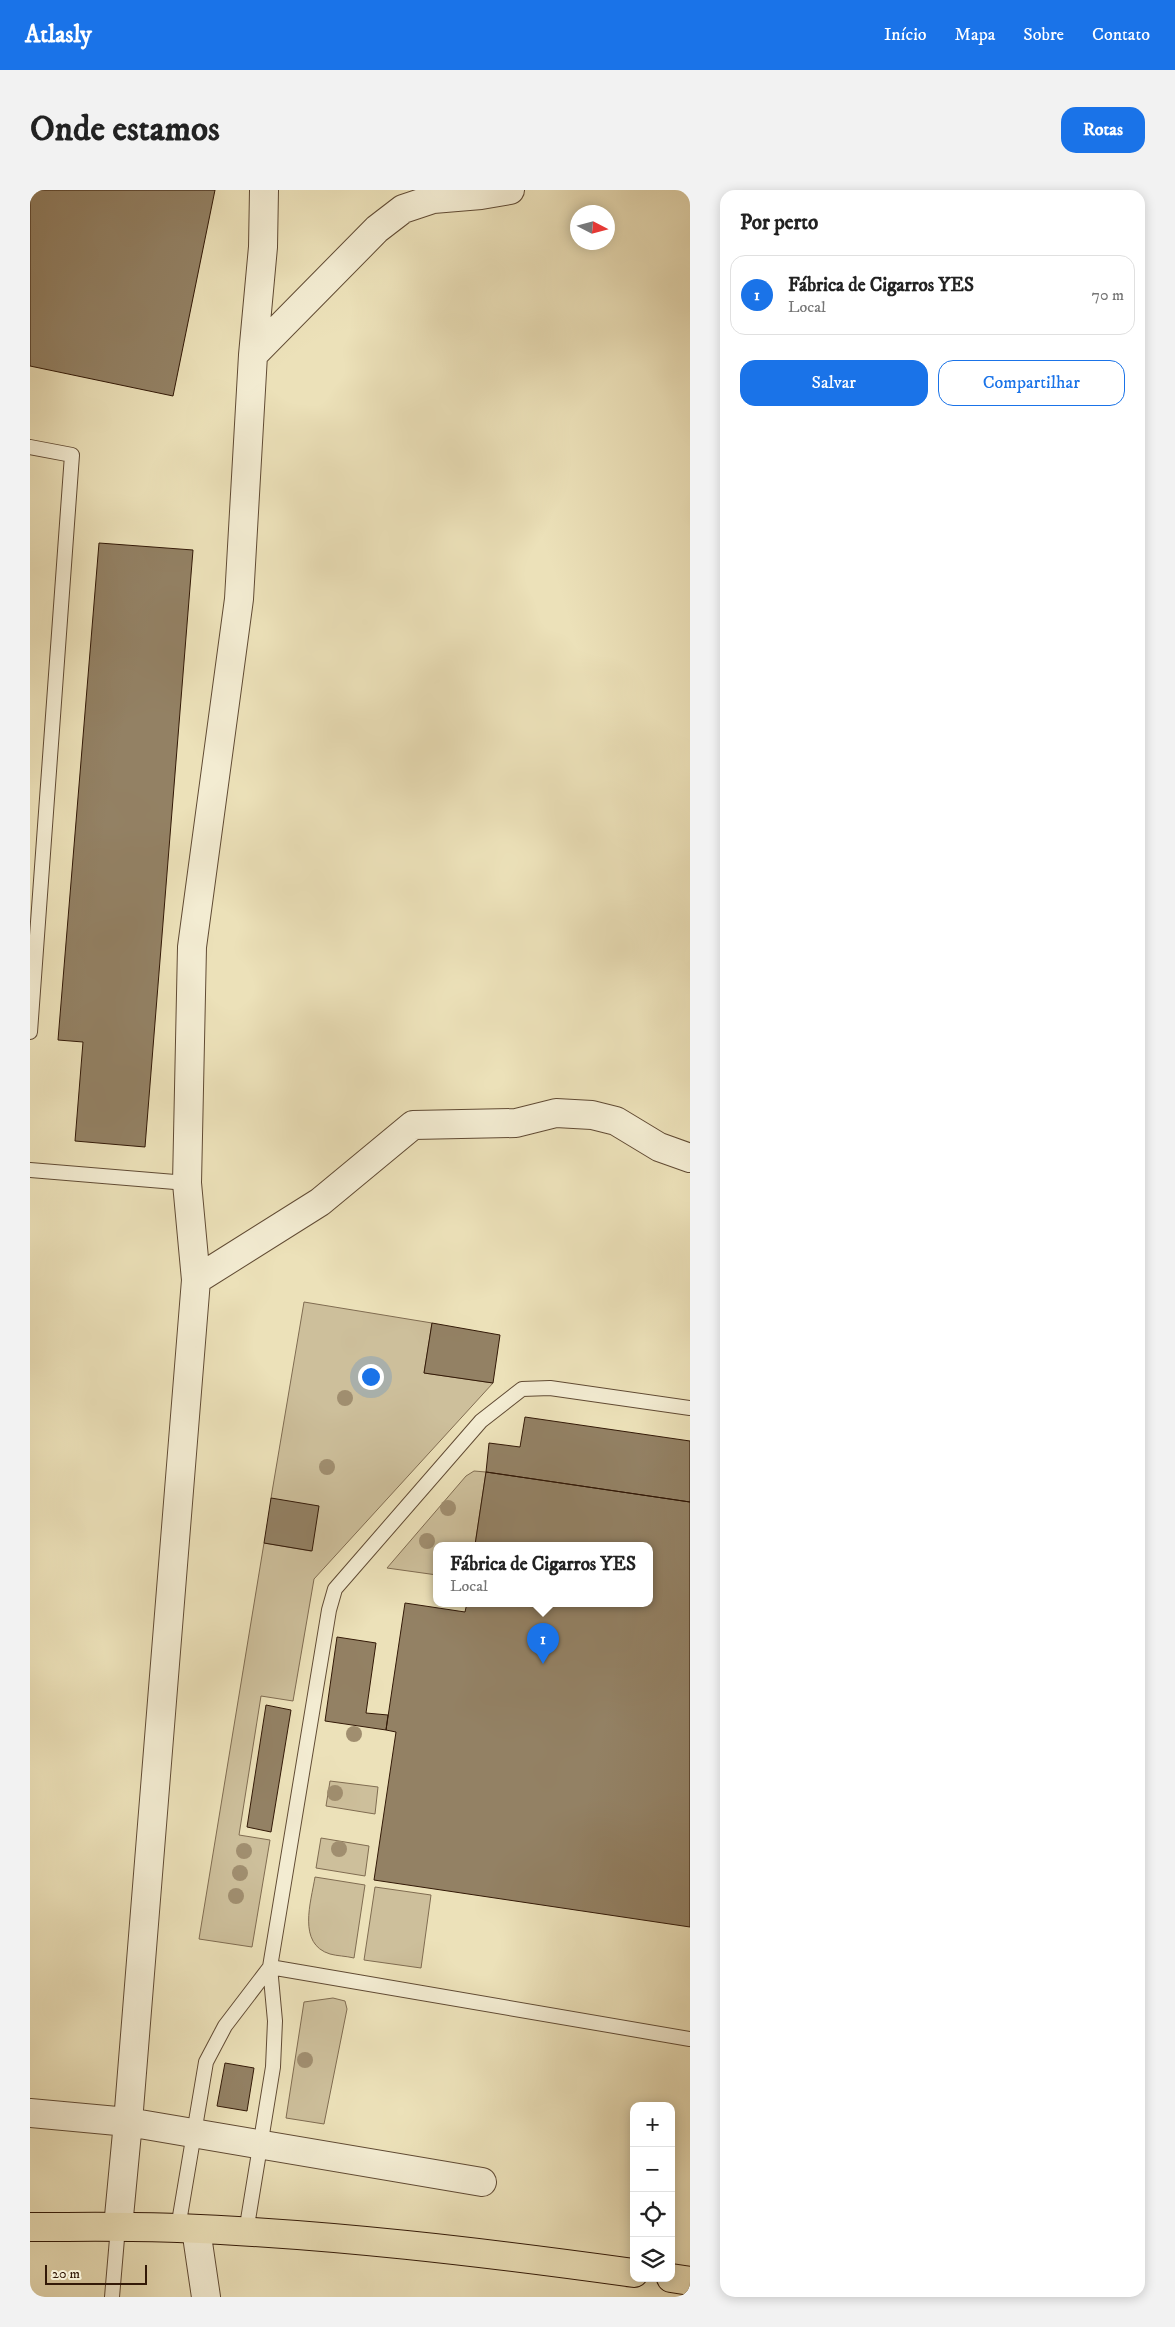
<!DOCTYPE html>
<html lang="pt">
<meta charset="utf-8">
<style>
:root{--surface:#fff;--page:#f2f2f2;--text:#222;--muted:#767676;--line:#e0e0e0;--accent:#1a73e8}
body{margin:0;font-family:"IM FELL DW Pica",serif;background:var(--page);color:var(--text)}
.controls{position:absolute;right:15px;bottom:15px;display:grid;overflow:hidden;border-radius:10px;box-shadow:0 2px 12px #0003}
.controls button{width:45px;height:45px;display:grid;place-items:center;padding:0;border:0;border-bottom:1px solid var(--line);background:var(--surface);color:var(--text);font:25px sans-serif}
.compass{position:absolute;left:540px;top:15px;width:45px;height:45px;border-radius:50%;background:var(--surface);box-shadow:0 2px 12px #0003;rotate:96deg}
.scale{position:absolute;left:15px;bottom:12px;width:102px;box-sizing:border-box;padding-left:5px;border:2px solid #331907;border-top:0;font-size:14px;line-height:18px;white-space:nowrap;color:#331907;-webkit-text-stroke:4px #f3ecd2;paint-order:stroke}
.you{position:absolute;left:340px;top:1186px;width:18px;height:18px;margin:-12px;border:4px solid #fff;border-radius:50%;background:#1a73e8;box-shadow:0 0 0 8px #1a73e833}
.badge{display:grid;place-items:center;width:32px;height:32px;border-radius:50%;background:var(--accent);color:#fff;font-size:16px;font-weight:700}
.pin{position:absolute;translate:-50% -41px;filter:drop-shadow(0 1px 2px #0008)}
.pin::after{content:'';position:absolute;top:26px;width:18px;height:15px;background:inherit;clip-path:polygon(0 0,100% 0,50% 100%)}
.popup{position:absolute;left:403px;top:1352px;width:220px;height:65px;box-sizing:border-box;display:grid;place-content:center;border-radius:10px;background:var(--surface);filter:drop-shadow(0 1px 4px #0005);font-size:16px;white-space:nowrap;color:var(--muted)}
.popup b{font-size:19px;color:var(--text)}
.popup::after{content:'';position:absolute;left:50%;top:100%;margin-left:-10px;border:10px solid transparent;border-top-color:var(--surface)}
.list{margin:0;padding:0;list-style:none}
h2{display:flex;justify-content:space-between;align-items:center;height:65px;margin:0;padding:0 20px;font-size:21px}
h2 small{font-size:16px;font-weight:400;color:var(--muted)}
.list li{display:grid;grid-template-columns:32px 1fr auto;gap:15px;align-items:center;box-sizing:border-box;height:80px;margin:0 10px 10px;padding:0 10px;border:1px solid var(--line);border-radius:15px}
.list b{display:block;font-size:19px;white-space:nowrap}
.list p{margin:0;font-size:16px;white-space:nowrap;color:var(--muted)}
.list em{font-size:16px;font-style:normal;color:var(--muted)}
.actions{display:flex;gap:10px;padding:15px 20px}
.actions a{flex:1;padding:11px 0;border:1px solid var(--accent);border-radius:15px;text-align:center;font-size:18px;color:var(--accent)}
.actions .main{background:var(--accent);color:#fff}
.icon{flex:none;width:28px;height:28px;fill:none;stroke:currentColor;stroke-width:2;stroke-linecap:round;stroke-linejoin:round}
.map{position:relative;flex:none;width:660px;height:2107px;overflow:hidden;border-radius:15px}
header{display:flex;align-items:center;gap:30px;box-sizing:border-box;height:70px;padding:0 25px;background:var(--accent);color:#fff}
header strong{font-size:24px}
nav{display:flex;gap:28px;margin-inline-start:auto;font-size:18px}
.intro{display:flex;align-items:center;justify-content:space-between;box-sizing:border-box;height:120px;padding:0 30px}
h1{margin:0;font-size:35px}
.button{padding:12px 22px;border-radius:15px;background:var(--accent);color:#fff;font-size:18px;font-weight:700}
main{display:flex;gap:30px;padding:0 30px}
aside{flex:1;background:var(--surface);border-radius:15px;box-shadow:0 2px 12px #0003}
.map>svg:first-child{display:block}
</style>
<header>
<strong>Atlasly</strong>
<nav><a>Início</a><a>Mapa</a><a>Sobre</a><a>Contato</a></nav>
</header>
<div class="intro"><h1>Onde estamos</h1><a class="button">Rotas</a></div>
<main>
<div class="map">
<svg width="660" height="2107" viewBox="0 0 660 2107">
<rect width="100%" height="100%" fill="#ece1b9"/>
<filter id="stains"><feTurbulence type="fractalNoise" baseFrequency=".004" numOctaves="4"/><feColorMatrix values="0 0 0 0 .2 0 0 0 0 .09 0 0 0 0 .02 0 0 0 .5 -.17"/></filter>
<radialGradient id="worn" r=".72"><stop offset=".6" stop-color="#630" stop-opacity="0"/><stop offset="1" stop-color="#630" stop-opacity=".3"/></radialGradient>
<path fill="#cdbf9b" stroke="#806c51" d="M274,1112l128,21 -8,50 69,10 -179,196 -21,122 -32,-5 -22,139 31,5 -18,107 -53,-8 65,-396 47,8 -40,-53z
M444,1281l12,1 -11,73h-38v30l-50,-7 79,-92z
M300,1591l48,6 -3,27 -49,-8z
M291,1648l48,8 -4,30 -49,-8z
M285,1687l50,8 -11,73c-8,-2 -17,-2 -24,-4 -33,-10 -19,-52 -15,-77z
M345,1697l56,8 -10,73 -57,-8z
M303,1808l12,3 2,8 -23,115 -38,-6 18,-116z"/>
<path fill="#938164" stroke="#331907" d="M0,0h185l-42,206 -143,-30z
M69,353l94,7 -48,597 -70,-6 8,-99 -25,-2z
M402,1133l68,12 -7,48 -69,-10z
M495,1227l165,24v61l-204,-30 3,-29 31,4z
M456,1282l204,30v425l-316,-47 22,-148 -10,-2 19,-127 60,9 2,-9h182v-58h-174z
M241,1308l48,8 -7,45 -48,-8z
M307,1447l39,6 -10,70 22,2 -2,15 -61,-9z
M236,1515l25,5 -20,122 -24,-5z
M195,1873l29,5 -7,43 -30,-5z"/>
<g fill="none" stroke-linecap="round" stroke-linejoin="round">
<g stroke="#614b34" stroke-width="16">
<path id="lane" d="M0,257l42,8 -42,577
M0,980l157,13
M240,1777l420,72
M148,2038l28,-166 19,-36 45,-59
M216,2042l27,-165 2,-46 -5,-54 59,-357 6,-21 146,-168 41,-32 28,-1 140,20
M82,2107l6,-70"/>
</g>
<g stroke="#614b34" stroke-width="30">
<path id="street" d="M223,165l124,-126 26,-20 30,-10 48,-4 29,-5
M166,1090l124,-78 93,-77 103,-2 40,-10 36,2 24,6 43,26 31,11
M0,1923l98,9 354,60
M88,2037l10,-105 68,-842 -9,-97 5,-236 47,-348 14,-244 10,-108 1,-57
M166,2039l10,68"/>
</g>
<g stroke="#331907" stroke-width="30">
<path id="primary" d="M0,2037c49,0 99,-1 148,1 152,6 304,24 456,45
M641,2088l19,3"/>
</g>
<use href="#lane" stroke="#f3ecd2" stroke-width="14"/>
<use href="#street" stroke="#f3ecd2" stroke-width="28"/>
<use href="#primary" stroke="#ece1b9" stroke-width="28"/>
</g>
<g fill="#a08e6f">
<circle cx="315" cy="1208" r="8"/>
<circle cx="297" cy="1277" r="8"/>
<circle cx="418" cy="1318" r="8"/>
<circle cx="397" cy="1351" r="8"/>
<circle cx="324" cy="1544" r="8"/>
<circle cx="305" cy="1603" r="8"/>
<circle cx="309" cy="1659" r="8"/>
<circle cx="214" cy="1661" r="8"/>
<circle cx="210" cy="1683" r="8"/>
<circle cx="206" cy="1706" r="8"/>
<circle cx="275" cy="1870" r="8"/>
</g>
<rect width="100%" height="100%" filter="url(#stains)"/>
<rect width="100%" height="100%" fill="url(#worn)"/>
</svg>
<div class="controls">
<button>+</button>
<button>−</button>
<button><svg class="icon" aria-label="locate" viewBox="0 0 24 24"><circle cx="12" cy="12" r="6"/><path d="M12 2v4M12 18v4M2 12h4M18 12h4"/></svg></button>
<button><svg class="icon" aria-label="layers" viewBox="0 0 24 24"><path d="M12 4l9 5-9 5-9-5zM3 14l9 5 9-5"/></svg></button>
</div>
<svg class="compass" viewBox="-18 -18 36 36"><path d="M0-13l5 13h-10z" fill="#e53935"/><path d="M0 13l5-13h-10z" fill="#767676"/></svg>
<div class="scale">20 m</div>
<div class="you"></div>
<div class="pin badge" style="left:513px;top:1474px">1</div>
<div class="popup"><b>Fábrica de Cigarros YES</b>Local</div>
</div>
<aside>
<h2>Por perto<small></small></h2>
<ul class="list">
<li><span class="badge">1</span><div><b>Fábrica de Cigarros YES</b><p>Local</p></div><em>70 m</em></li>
</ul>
<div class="actions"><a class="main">Salvar</a><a>Compartilhar</a></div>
</aside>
</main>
